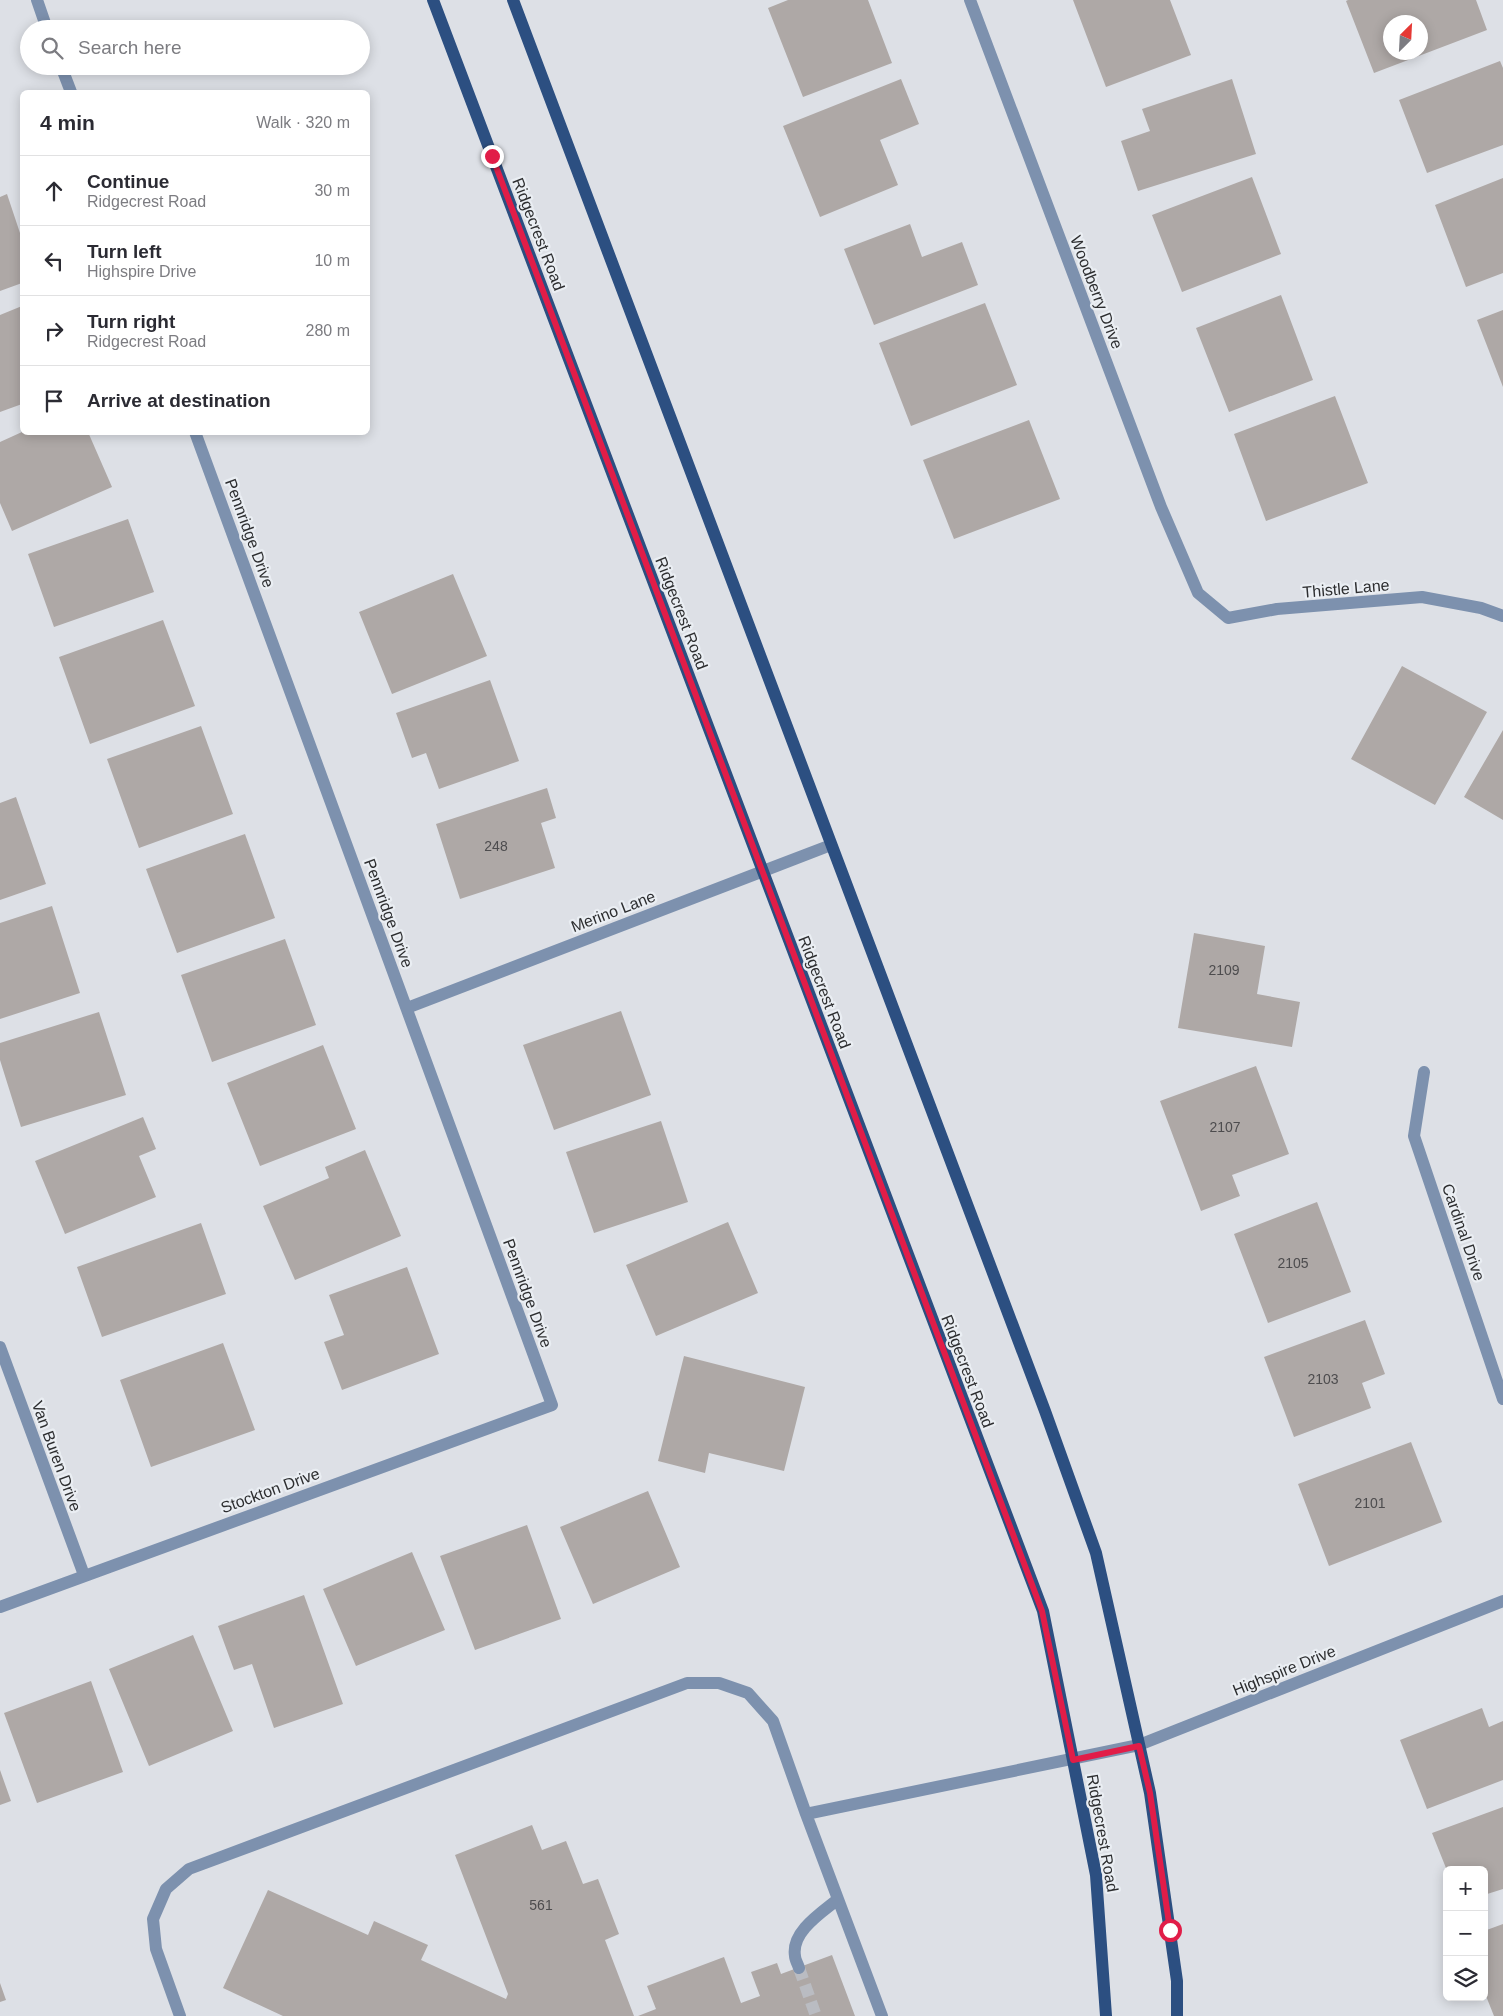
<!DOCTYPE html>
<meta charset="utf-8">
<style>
:root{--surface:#fff;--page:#f7f7f7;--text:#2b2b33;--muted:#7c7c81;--line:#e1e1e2}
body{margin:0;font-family:Helvetica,sans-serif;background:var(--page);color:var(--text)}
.controls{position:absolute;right:15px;bottom:15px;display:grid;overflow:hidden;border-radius:8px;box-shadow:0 2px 12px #0003}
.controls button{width:45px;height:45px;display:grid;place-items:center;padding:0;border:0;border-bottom:1px solid var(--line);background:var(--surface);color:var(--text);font:25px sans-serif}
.compass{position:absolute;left:1383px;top:15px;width:45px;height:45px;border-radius:50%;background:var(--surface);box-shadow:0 2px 12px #0003;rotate:24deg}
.stop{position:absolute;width:15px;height:15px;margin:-11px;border:4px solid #e11d48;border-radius:50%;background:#fff}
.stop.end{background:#e11d48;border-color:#fff;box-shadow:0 1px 5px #0008}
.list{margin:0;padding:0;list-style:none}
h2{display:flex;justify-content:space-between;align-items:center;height:65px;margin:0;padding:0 20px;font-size:21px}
h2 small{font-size:16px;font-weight:400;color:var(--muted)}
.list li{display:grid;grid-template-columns:32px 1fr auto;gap:15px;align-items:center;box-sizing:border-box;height:70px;padding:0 20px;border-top:1px solid var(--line)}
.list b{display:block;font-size:19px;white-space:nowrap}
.list p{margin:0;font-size:16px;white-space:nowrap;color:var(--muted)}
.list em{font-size:16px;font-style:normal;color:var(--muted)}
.icon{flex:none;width:28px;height:28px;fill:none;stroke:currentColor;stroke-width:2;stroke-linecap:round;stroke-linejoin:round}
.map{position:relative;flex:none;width:1503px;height:2016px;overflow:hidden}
.search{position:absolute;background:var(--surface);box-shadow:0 2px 12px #0003;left:20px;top:20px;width:350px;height:55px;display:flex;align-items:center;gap:12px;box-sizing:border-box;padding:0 18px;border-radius:28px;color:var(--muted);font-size:19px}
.panel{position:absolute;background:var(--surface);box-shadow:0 2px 12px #0003;left:20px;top:90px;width:350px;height:345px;border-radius:8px}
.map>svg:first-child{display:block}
</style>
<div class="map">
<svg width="1503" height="2016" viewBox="0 0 1503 2016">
<rect width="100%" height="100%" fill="#dde0e6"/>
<path fill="#aea8a6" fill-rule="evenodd" d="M788,0h80l24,63 -89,34 -35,-89z
M1073,0h97l21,55 -85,32z
M1348,0h128l11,30 -113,43 -28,-72zM1390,22h30v30h-30z
M1500,61l3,7v77l-76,28 -28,-73z
M901,79l18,45 -39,16 18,45 -78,32 -37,-91z
M1232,79l24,75 -118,37 -17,-50 29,-10 -8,-22z
M1252,177l29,77 -99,38 -30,-77z
M1503,178v95l-37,14 -31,-82z
M7,194l15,45v44l-22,8v-94z
M910,224l12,33 40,-15 16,43 -104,40 -30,-76z
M1281,295l32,85 -84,32 -33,-84z
M985,303l32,82 -106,41 -32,-83z
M22,306v98l-22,8v-97z
M1503,310v77l-26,-67z
M1335,396l33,87 -102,38 -32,-87z
M1029,420l31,79 -106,40 -31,-79z
M22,432h66l24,55 -100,44 -12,-28v-61z
M128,519l26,73 -100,35 -26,-73z
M453,574l34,82 -95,38 -33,-82z
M163,620l32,86 -105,38 -31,-87z
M1402,666l85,46 -52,93 -84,-46z
M490,680l29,81 -80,28 -13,-36 -14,5 -16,-45z
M201,726l32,88 -94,34 -32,-89z
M1503,730v90l-39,-23z
M547,788l9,30 -15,5 14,45 -95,31 -24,-75z
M16,797l30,87 -46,16v-97z
M245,834l30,84 -98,35 -31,-84z
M52,906l28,87 -80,26v-96z
M1194,933l71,13 -8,48 43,8 -8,45 -114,-19z
M285,939l31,86 -104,37 -31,-87z
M621,1011l30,84 -97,35 -31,-85z
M99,1012l27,83 -105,32 -21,-67v-17z
M323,1045l33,84 -96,37 -33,-83z
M1256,1066l33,88 -57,21 8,21 -39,15 -41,-110z
M143,1117l13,32 -17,7 17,41 -91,37 -30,-73z
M661,1121l27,81 -94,31 -28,-81z
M365,1150l36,86 -106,44 -32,-74 66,-28 -4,-11z
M1317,1202l34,90 -83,31 -34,-89z
M728,1222l30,71 -102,43 -30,-71z
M201,1223l25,71 -124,43 -25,-70z
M407,1267l32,87 -97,36 -18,-48 20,-7 -15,-40z
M1365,1320l20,54 -23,9 9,25 -77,29 -30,-80z
M223,1343l32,87 -104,37 -31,-87z
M684,1356l121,31 -21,84 -75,-18 -4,20 -47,-12z
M1411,1442l31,80 -113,44 -31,-82z
M648,1491l32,76 -87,37 -33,-77z
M527,1525l34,94 -86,31 -35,-94z
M412,1552l33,78 -89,36 -33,-77z
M304,1595l39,109 -69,24 -22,-64 -18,6 -16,-44z
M193,1635l40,96 -84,35 -40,-97z
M91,1681l32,91 -86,31 -33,-90z
M1482,1708l7,19 14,-6v59l-76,29 -27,-69z
M0,1770l11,31 -11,4z
M1503,1807v82l-19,6v-25h-36v-2h-2l-14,-35z
M532,1825l10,25 24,-9 17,43 15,-5 21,55 -14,6 29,76h-351l-60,-28 45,-98 100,45 6,-14 54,24 -7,15 85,39 2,-5 -53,-139z
M1503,1924v92h-9l-10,-25v-60z
M832,1955l23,61h-217l18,-7 -9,-23 77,-29 17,46 19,-7 -9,-24 26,-9 4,11z
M0,1983l6,17 -6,2z"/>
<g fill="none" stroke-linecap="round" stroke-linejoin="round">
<path stroke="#babcc2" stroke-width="12" stroke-dasharray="12 6" stroke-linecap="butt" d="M799,1968l17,48"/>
<path stroke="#7d91ae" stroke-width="12" d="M37,0l10,29
M970,0l191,507 37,86 30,25 49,-9 145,-12 59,11 22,8
M61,66l10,26
M407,1008l424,-163
M1424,1072l-10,64 89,263
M0,1347l84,228
M0,1607l552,-202 -357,-973
M799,1968c-1,-4 -4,-8 -4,-12 -4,-24 26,-43 42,-56
M180,2016l-24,-67 -3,-30 13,-30 23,-20 498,-186h32l29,10 25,28 33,93
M882,2016l-76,-202 333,-69 364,-144"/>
<path stroke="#2c4f81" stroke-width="12" d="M433,0l610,1611 53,264 10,141
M513,0l532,1411 51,142 54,240 27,188v35"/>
</g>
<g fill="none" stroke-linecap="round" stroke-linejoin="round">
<path stroke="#e11d48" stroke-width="6" d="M492,156l550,1455 31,149 66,-14 11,47 20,137"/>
</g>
<g text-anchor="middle" stroke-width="4.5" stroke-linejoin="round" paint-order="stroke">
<g font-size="14" fill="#4d4c4e">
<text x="496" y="851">248</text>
<text x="1224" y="975">2109</text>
<text x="1225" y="1132">2107</text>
<text x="1293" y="1268">2105</text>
<text x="1323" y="1384">2103</text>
<text x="1370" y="1508">2101</text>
<text x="541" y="1910">561</text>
</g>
<g font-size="16" fill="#2d2e30" stroke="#eaeef3">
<text transform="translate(539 234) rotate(69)" y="6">Ridgecrest Road</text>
<text transform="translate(1097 292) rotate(69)" y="6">Woodberry Drive</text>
<text transform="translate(250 533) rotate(70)" y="6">Pennridge Drive</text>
<text transform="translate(1346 588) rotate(-5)" y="6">Thistle Lane</text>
<text transform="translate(682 613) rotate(69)" y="6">Ridgecrest Road</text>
<text transform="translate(613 911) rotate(-21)" y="6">Merino Lane</text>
<text transform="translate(389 913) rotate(70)" y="6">Pennridge Drive</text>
<text transform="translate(825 992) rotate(69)" y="6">Ridgecrest Road</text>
<text transform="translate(1464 1232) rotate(71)" y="6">Cardinal Drive</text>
<text transform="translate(528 1293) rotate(70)" y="6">Pennridge Drive</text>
<text transform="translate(968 1371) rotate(69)" y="6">Ridgecrest Road</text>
<text transform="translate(57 1456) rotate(70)" y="6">Van Buren Drive</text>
<text transform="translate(270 1490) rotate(-20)" y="6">Stockton Drive</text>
<text transform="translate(1284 1670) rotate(-22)" y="6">Highspire Drive</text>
<text transform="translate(1103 1833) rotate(80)" y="6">Ridgecrest Road</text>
</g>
</g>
</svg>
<div class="controls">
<button>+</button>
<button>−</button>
<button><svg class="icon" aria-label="layers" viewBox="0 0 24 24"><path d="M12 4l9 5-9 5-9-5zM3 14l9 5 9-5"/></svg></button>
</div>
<svg class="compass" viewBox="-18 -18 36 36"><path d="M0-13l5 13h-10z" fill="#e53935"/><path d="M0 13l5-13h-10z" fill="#7c7c81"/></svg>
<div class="stop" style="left:1170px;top:1930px"></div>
<div class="stop end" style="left:492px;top:156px"></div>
<div class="search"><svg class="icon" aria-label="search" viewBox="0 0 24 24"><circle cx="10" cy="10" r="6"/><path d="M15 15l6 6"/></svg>Search here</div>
<section class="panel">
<h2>4 min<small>Walk · 320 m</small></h2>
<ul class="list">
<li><svg class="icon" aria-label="ahead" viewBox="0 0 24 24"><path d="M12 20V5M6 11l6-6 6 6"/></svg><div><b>Continue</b><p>Ridgecrest Road</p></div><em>30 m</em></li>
<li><svg class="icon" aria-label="left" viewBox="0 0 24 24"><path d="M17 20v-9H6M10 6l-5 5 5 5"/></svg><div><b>Turn left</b><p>Highspire Drive</p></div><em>10 m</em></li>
<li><svg class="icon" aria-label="right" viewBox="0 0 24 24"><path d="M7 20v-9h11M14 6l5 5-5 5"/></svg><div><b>Turn right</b><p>Ridgecrest Road</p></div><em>280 m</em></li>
<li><svg class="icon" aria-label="arrive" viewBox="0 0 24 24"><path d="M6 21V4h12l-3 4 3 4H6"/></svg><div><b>Arrive at destination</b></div></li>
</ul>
</section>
</div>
